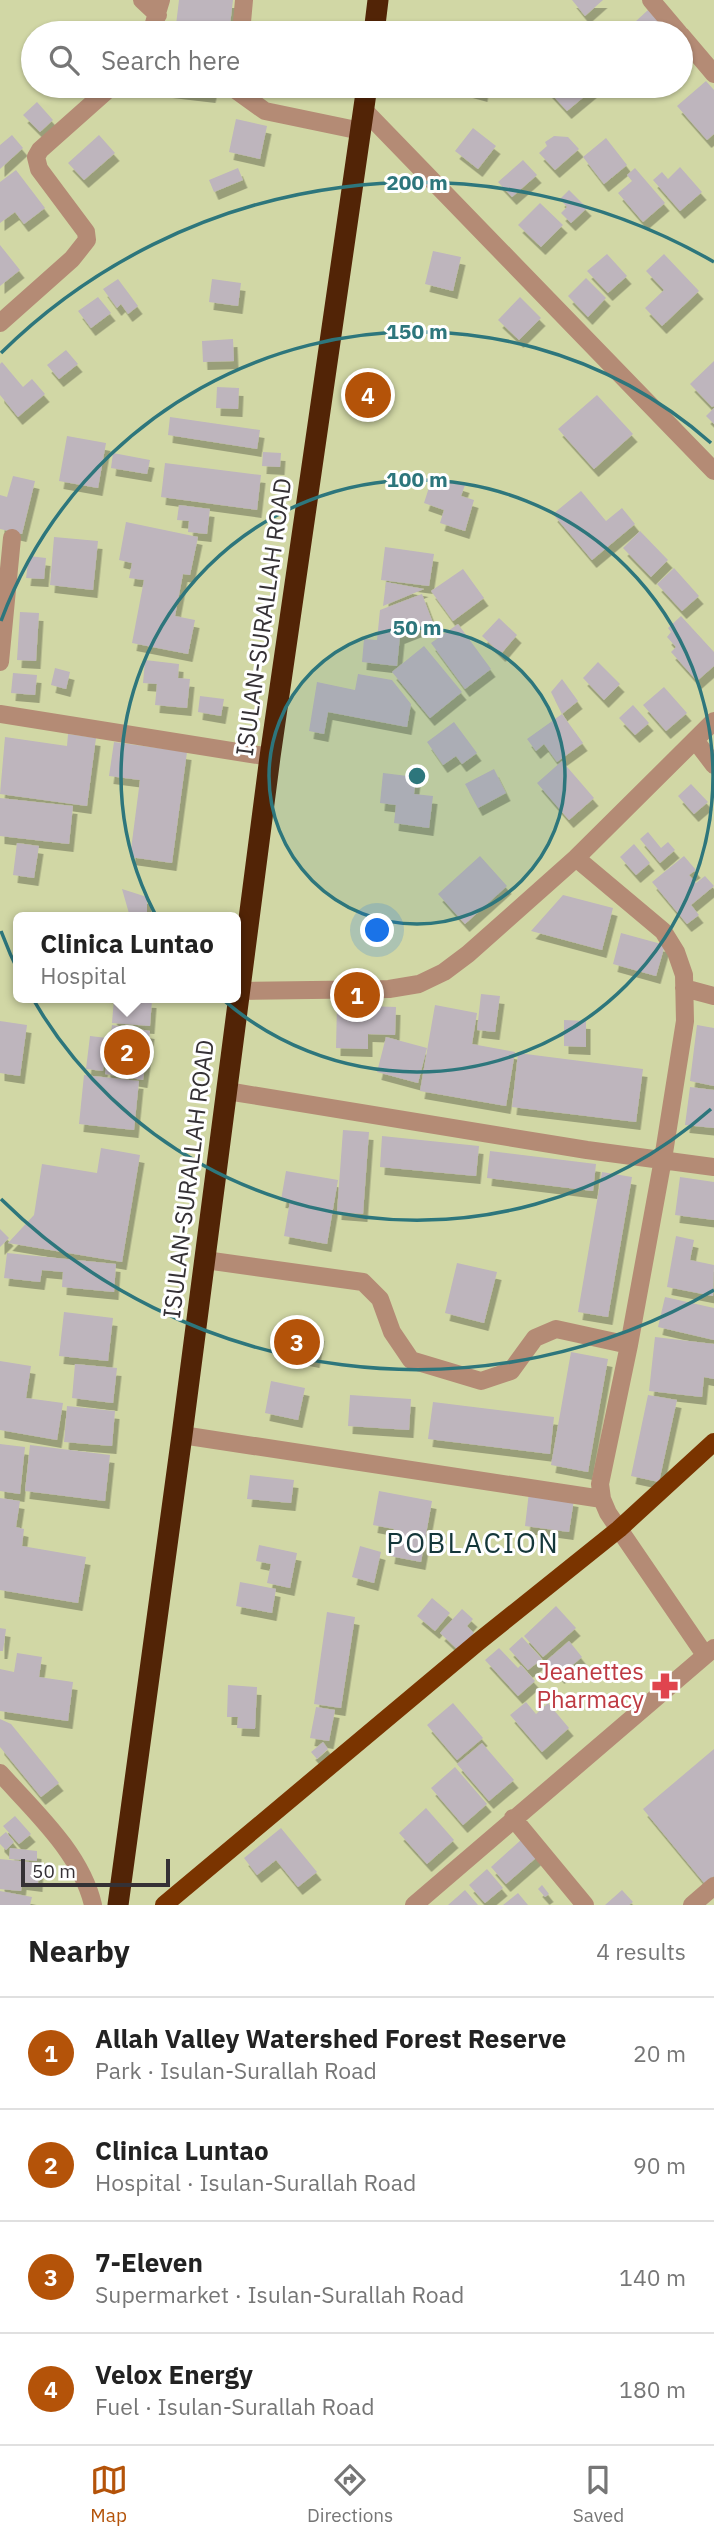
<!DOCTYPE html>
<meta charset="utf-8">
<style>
:root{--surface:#fff;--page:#f2f2f2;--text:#222;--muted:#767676;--line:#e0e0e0;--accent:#b45309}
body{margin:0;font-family:"IBM Plex Sans",sans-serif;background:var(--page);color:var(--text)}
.scale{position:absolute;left:21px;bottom:18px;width:149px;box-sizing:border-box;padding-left:7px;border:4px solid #353135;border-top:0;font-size:19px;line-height:24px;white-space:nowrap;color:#353135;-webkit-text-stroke:5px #fff;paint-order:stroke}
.you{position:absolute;left:378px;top:931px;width:24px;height:24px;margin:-18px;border:5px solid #fff;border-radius:50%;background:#1a73e8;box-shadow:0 0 0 10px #1a73e833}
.badge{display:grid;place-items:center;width:46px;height:46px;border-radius:50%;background:var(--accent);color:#fff;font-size:23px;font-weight:700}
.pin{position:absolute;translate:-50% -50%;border:4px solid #fff;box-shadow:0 2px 7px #0006}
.popup{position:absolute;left:13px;top:912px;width:228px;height:91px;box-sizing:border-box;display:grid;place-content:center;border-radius:10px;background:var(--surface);filter:drop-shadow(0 2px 5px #0005);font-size:23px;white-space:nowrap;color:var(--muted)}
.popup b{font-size:26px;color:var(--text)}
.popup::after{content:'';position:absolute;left:50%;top:100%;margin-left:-14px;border:14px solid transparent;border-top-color:var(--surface)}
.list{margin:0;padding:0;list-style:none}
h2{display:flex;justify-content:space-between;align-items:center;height:91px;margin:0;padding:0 28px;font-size:30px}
h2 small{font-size:23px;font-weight:400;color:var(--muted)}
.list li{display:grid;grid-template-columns:46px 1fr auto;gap:21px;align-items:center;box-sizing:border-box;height:112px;padding:0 28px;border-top:2px solid var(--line)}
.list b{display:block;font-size:26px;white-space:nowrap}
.list p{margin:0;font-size:23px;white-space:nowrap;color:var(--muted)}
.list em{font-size:23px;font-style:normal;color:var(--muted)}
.icon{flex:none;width:38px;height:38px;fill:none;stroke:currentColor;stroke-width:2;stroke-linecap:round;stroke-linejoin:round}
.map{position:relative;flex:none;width:714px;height:1905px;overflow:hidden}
.search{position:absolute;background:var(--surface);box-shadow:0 2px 5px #0004;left:21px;right:21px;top:21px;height:77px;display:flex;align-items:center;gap:18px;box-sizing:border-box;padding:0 24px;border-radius:38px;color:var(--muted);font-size:26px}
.sheet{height:539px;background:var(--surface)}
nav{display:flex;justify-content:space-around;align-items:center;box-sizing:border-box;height:98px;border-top:2px solid var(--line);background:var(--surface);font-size:19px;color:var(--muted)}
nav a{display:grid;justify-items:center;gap:4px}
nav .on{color:var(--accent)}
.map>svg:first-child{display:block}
</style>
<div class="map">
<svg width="714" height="1905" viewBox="0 0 714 1905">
<defs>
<filter id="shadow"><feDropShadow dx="4.5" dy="8" stdDeviation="0" flood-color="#0004"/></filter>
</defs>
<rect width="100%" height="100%" fill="#f6edf5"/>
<path fill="#d1d7a5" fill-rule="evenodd" d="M0,0h714v1905h-714zM33,33h648v53h-648zM18,917h217v81h-217z"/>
<path fill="#beb5bd" filter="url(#shadow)" d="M179,0h54l-4,33h-54z
M572,0h31l-18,16z
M648,10l21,23h-46z
M546,22l9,11h-22z
M706,81l8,9v44l-7,6 -30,-34z
M169,86h44l-2,9 -43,-5z
M457,86h27l-1,8 -26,-7z
M544,86h53l-30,25z
M37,102l16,18 -13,12 -17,-17z
M236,119l31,7 -7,33 -31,-7z
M473,128l23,18 -18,23 -23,-18z
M12,135l11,13 -23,21v-24z
M99,135l16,18 -31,27 -16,-17z
M554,136l14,1 11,12 -24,21 -16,-17 8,-7 -2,-4z
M606,138l21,27 -23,19 -21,-27z
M523,160l14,15 -25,22 -14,-15z
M680,167l22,25 -22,19 -27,-31 9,-8 6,7z
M238,168l5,12 -29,12 -5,-12z
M635,168l30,35 -22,19 -25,-29 14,-12 -5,-6z
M16,170l29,38 -21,16 -9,-12 -15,11v-41z
M569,190l18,18 -16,15 -10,-10 6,-6 -7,-8z
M540,203l23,22 -22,22 -23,-22z
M0,245l20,25 -20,16z
M433,251l28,6 -8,34 -28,-7z
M607,254l20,22 -19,17 -21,-22z
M664,254l35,37 -37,35 -17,-18 19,-18 -18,-19z
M586,278l20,20 -18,19 -20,-21z
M118,279l20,27 -10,8 -7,-10 -4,4 -14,-19z
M212,279l29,4 -3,23 -29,-4z
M98,297l13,16 -20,15 -13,-17z
M520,297l21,21 -22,22 -21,-20z
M233,339l1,22 -31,1 -1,-21z
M66,350l12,14 -19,15 -12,-14z
M714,361v45l-2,1 -22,-23z
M2,362l21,25 9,-8 13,15 -27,23 -18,-22v-31z
M217,387l22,1 -1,21 -22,-1z
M597,395l36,39 -39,35 -36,-40z
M714,408v16l-8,-8z
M170,417l90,13 -3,19 -89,-14z
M67,436l39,7 -8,45 -39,-7z
M263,452l18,1 -1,14 -18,-1z
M113,453l37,7 -3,14 -36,-6z
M165,463l96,12 -4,35 -96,-13z
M433,475l32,10 -4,11 13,4 -9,31 -25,-8 4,-13 -20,-7z
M13,476l22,5 -13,53 -22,-5v-34l7,2z
M581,491l25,30 16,-13 13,16 -43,36 -39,-46z
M179,505l31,4 -3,25 -19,-2 1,-11 -12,-1z
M126,522l72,15 -8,38 -7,-1 -8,42 20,4 -7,34 -56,-11 12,-63 -15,-2 3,-15 -13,-3z
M640,531l28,29 -17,17 -28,-29z
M54,537l44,4 -5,49 -43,-5z
M385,547l49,7 -5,32 -48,-6z
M29,556l17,2 -2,21 -18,-1z
M674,568l25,28 -17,15 -25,-27z
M463,569l21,29 -31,23 -22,-30z
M386,582l38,7 -41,17z
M422,594l11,29 -33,13 -3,30 -35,-4 2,-23 13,1 3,-30z
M20,612l19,1 -3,48 -19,-1z
M681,616l33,36v14l-17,15 -26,-29 5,-5 -9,-10 4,-5 -3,-4z
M499,618l18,17 -16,19 -19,-18z
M458,624l33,45 -26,20 -34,-46z
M424,646l38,46 -32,26 -38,-46z
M145,660l34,4 -1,14 12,1 -3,29 -32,-3 2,-21 -14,-1z
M598,662l22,22 -16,16 -21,-22z
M55,668l15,4 -4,17 -15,-4z
M13,673l24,2 -2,20 -24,-2z
M358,674l34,6 19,24 -4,23 -79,-15 -4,22 -15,-3 8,-49 38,8z
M562,679l16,22 -16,13 -11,-22z
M664,687l23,26 -21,18 -23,-26z
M200,696l24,3 -3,17 -23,-4z
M633,705l16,18 -14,12 -16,-17z
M562,714l21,29 -26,19 -13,-18 -8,7 -9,-12z
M454,722l23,31 -15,11 -6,-8 -13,9 -16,-23z
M68,734l28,4 -9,68 -87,-12 5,-57 62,9z
M114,742l73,10 -15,111 -42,-6 10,-77 -31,-4z
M562,761l32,37 -25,22 -32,-37z
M494,769l12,24 -28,15 -13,-24z
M383,773l33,4 -2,17 19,2 -4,32 -35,-5 2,-18 -16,-2z
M691,784l17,18 -14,12 -16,-18z
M0,798l73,8 -4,38 -69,-8z
M648,832l13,16 7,-6 7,8 -15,13 -20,-24z
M17,843l22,3 -5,32 -21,-3z
M634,844l16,19 -14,12 -16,-18z
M480,856l27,30 -42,38 -27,-30z
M684,856l12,14 -7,5 7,8 9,-7 9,10 -23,19 8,10 -12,9 -35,-42z
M122,889l25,8v20h-17z
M563,895l50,13 -11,42 -71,-19z
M621,933l44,12 -9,31 -43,-12z
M481,994l19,2 -5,36 -18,-2z
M114,998l38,2 -2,26 -38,-3z
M337,1005l59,2 -1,28 -27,-1v15l-32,-1z
M435,1005l42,8 -5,31 43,8 -9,54 -86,-15z
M564,1020l22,1v26l-22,-1z
M0,1021l27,4 -7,51 -20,-3z
M112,1025l38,6 -7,49 -38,-6z
M697,1025l17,3v58l-24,-5z
M90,1036l17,2 -4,33 -17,-2z
M386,1037l41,11 -9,35 -41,-11z
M518,1053l125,16 -7,53 -124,-15z
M84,1075l55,6 -5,49 -55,-6z
M690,1087l24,3v38l-29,-3z
M343,1130l26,2 -6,82 -26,-2z
M382,1136l97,10 -3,30 -96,-9z
M101,1148l39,7 -18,107 -114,-19 26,-28 8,-51 55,9z
M490,1151l106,13 -3,27 -106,-13z
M286,1171l52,9 -11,64 -43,-8 6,-35 -9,-1z
M602,1172l30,5 -24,140 -30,-5z
M680,1177l34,5v38l-39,-5z
M0,1229l9,9 -9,9z
M676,1236l18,4 -4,20 24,5 -1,31 -46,-9z
M7,1253l109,11 -2,28 -52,-5 1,-15 -21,-2 -2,12 -36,-4z
M457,1263l40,9 -13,51 -39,-10z
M665,1297l49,11v32l-56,-13z
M64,1312l49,6 -5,43 -49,-5z
M284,1326l36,7 -5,27 -36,-7z
M655,1337l59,7v35l-10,-2 -2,20 -53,-6z
M571,1352l37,7 -20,113 -37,-7z
M0,1361l31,5 -5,32 37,5 -6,37 -57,-10z
M75,1364l42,4 -4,35 -41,-5z
M271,1381l34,7 -7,32 -33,-7z
M350,1395l61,4 -2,31 -61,-4z
M648,1395l29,5 -18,82 -28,-6z
M433,1402l121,15 -4,37 -122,-15z
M67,1406l48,5 -3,35 -48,-4z
M0,1444l25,3 -5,47 -20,-3z
M30,1445l80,10 -5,46 -80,-10z
M250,1475l44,5 -3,23 -44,-4z
M379,1491l53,10 -11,61 -31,-6 4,-27 -21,-4z
M529,1492l45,7 -5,33 -44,-6z
M0,1498l20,3 -4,26 8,2 -2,17 64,11 -8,46 -78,-13z
M259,1545l38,8 -7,35 -23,-5 4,-19 -15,-3z
M360,1546l21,6 -7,31 -22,-6z
M240,1582l36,7 -4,24 -36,-7z
M432,1598l18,15 -15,18 -18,-15z
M556,1606l20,22 -33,29 -19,-21z
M462,1609l11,10 -6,7 7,7 -16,17 -18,-17z
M327,1612l28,5 -14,91 -27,-4z
M0,1628l6,1 -3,22h-3z
M522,1637l20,22 -14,11 -19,-21z
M569,1641l13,16 -22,19 -14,-15z
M499,1648l19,20 3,-3 14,16 -17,15 -33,-36z
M17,1653l25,4 -3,20 34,5 -5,39 -68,-10v-42l14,3z
M228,1685l29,2 -2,42 -18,-1 1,-11h-11z
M526,1702l10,12 12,-11 21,25 -27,24 -32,-37z
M453,1703l30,35 -26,22 -30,-35z
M316,1707l19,3 -6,31 -19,-3z
M0,1719l11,5 48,59 -18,14 -41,-50z
M323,1742l5,7 -11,10 -6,-7z
M482,1743l32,37 -25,21 -32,-37z
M714,1749v127l-9,8 -62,-75z
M455,1767l32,37 -24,21 -32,-37z
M426,1808l28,32 -27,24 -28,-31z
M15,1816l16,18 -12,10 -16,-18z
M281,1828l36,44 -19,15 -22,-27 -19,15 -13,-17z
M6,1832l8,10 -8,8 -6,-6v-7z
M522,1839l15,18 -31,27 -15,-17z
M10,1848l27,3v10l-28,-2z
M0,1859l39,4 -1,21 -16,-2 -1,9 -21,-2z
M487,1869l16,19 -18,15 -16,-18z
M542,1885l7,9 -4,3 -7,-8z
M465,1890l13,15h-30z
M622,1890l11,12 -4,3h-24z
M0,1891l32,6 -2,8h-30z
M518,1893l10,12h-25z"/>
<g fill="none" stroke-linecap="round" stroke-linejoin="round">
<path stroke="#b48b75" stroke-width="18" d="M142,0l16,15
M651,0l28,33
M151,33l10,-33
M241,33l3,-33
M681,35l33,39
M237,86v5l28,20 96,20
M364,110l350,361
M0,323l72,-64 15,-19 -1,-8 -47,-63 -3,-12 4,-7 72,-64
M0,662l12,-124
M0,714l270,43
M695,740l19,25
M576,858l87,73 13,21 8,23 1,46 -22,138 -34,186 -29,139 2,15 6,14 97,142
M684,988l30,8
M239,991l150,-2 30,-5 25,-12 24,-18 108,-96 138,-137
M227,1091l360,59 127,17
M205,1260l158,22 17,17 12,33 19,28 70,21 30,-10 24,-33 21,-9 73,16
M182,1435l420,64
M0,1773c34,38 81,80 93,132
M513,1818l72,87
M414,1905l300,-257
M692,1905l22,-19"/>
<path stroke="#7a3400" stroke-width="18" d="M164,1905l314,-263 141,-113 95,-87"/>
<path stroke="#522406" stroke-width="21" d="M374,33l4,-33
M118,1905l64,-470 88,-678 97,-671"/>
</g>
<circle cx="417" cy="776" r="148" fill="#2d767c" fill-opacity=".12"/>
<g fill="none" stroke="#2d767c" stroke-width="3.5">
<circle cx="417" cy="776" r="148"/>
<circle cx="417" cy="776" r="296"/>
<path d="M711 1109A444 444 0 0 1 1 931M1 621A444 444 0 0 1 711 443"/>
<path d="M714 1290A593 593 0 0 1 1 1199M1 353A593 593 0 0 1 714 262"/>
</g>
<defs>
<g id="pharmacy-bare" transform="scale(2.1)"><path d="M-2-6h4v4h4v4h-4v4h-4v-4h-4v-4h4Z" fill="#e0444e" stroke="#fff" stroke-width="2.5" paint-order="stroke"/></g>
</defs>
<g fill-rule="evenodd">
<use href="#pharmacy-bare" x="665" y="1686"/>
</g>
<g text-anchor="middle" stroke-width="6" stroke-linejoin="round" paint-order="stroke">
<g font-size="24" fill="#353135" stroke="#fff">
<text transform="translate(264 617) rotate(-82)" y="8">ISULAN-SURALLAH ROAD</text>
<text transform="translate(189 1179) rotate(-83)" y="8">ISULAN-SURALLAH ROAD</text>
</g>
<g font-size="24" fill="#be3a42" stroke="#fff" text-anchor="end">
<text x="644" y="1680">Jeanettes<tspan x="644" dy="28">Pharmacy</tspan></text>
</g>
<g font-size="28" letter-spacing="2" fill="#14373a" stroke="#fff">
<text x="473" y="1553">POBLACION</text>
</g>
</g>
<circle cx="417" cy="776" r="10" fill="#2d767c" stroke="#fff" stroke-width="3.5"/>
<g font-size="21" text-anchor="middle" font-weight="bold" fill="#2d767c" stroke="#fff" stroke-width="6" stroke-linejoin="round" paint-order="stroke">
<text x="417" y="190">200 m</text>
<text x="417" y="339">150 m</text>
<text x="417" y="487">100 m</text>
<text x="417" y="635">50 m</text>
</g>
</svg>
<div class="scale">50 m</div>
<div class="you"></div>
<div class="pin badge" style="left:357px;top:995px">1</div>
<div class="pin badge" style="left:127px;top:1052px">2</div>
<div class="popup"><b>Clinica Luntao</b>Hospital</div>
<div class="pin badge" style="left:297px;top:1342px">3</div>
<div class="pin badge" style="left:368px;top:395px">4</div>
<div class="search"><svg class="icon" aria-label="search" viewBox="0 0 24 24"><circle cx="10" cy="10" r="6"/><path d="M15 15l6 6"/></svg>Search here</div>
</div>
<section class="sheet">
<h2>Nearby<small>4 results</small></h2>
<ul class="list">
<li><span class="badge">1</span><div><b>Allah Valley Watershed Forest Reserve</b><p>Park · Isulan-Surallah Road</p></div><em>20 m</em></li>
<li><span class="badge">2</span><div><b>Clinica Luntao</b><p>Hospital · Isulan-Surallah Road</p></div><em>90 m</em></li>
<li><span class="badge">3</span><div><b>7-Eleven</b><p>Supermarket · Isulan-Surallah Road</p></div><em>140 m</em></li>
<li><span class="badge">4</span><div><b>Velox Energy</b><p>Fuel · Isulan-Surallah Road</p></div><em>180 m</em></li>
</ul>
</section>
<nav>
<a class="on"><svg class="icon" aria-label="map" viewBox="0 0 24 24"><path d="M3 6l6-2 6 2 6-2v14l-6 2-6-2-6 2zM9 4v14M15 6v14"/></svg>Map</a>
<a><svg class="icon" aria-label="directions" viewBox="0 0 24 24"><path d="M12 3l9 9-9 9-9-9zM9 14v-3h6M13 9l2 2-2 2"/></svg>Directions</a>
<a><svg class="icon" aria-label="saved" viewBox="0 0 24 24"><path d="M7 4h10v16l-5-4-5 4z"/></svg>Saved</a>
</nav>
